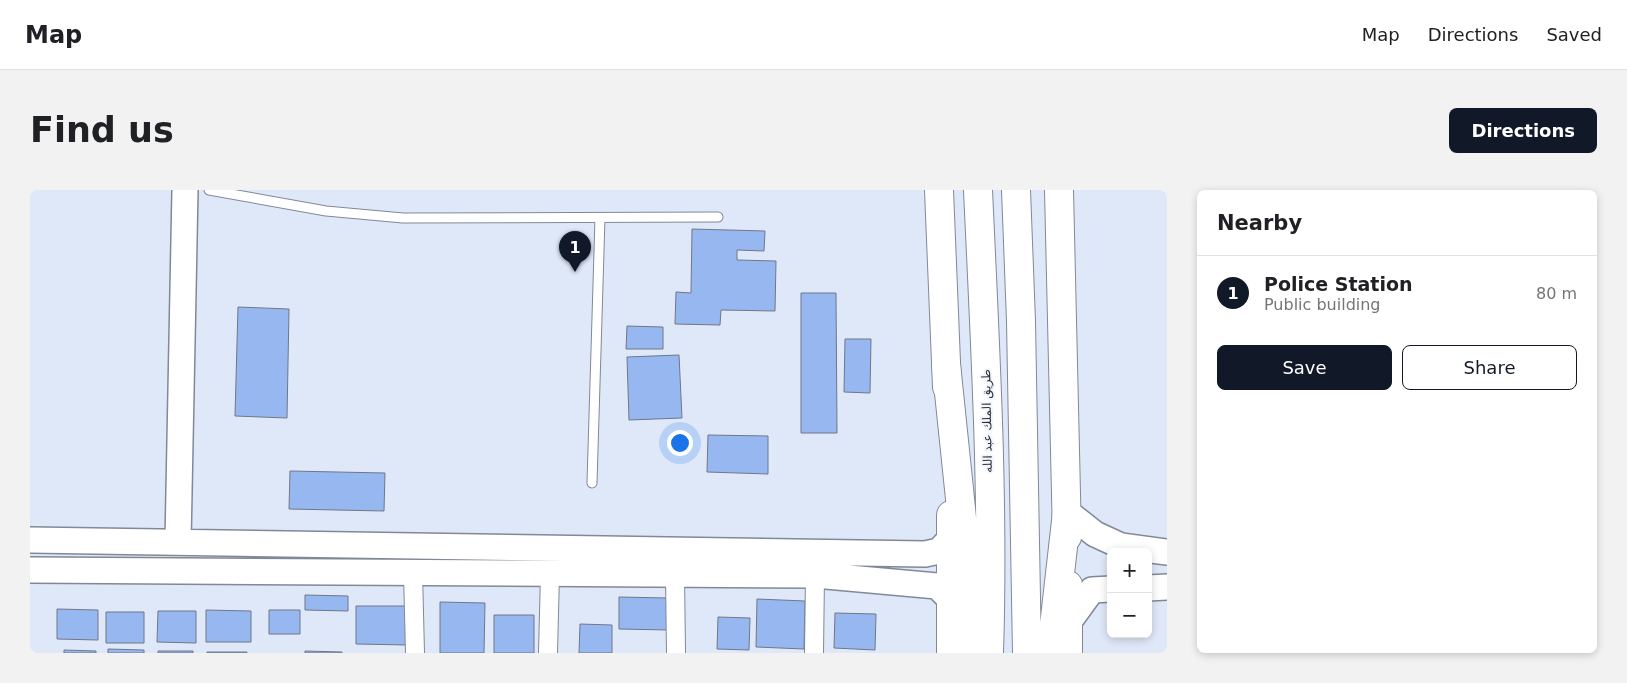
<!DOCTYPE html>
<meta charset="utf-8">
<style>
:root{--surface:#fff;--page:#f2f2f2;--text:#202124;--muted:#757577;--line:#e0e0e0;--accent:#111827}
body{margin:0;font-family:"DejaVu Sans",Cairo,sans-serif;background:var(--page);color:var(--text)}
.controls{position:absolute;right:15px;bottom:15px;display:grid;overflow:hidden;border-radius:8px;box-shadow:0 2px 8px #0003}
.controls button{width:45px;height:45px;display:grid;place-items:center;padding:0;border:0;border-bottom:1px solid var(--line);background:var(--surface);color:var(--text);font:25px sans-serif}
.you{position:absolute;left:649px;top:252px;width:18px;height:18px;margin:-12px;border:4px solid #fff;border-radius:50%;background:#1a73e8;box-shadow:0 0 0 8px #1a73e833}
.badge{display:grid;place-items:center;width:32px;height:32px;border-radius:50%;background:var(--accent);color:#fff;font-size:16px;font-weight:700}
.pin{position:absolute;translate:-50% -41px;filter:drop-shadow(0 1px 2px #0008)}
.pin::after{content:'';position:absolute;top:26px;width:18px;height:15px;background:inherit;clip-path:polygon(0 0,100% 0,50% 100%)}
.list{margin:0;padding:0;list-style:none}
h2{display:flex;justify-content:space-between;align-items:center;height:65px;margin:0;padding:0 20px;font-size:21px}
h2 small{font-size:16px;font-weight:400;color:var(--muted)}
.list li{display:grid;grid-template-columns:32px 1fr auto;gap:15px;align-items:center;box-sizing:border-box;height:75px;padding:0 20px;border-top:1px solid var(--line)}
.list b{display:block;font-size:19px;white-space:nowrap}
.list p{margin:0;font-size:16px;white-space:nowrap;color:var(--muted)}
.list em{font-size:16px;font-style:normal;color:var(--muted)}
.actions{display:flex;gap:10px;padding:15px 20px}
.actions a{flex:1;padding:11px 0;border:1px solid var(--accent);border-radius:8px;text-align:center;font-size:18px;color:var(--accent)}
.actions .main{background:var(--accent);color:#fff}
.map{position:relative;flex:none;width:1137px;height:463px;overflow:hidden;border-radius:8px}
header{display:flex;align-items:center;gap:30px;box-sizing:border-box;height:70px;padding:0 25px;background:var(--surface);border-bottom:1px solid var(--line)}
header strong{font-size:24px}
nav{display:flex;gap:28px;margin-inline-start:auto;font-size:18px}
.intro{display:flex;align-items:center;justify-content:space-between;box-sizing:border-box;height:120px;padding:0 30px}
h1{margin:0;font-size:35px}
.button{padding:12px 22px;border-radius:8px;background:var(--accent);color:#fff;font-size:18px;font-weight:700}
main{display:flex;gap:30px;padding:0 30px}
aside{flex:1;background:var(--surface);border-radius:8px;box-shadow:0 2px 8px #0003}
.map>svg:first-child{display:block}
</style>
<header>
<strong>Map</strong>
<nav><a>Map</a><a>Directions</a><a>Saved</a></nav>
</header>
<div class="intro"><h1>Find us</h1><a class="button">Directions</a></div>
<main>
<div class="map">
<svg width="1137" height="463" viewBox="0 0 1137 463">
<rect width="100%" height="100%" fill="#dfe8f9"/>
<path fill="#97b7f1" stroke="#707786" d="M662,39l73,2 -1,20 -27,-1v10l39,1 -1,50 -54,-1 -1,15 -45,-1 1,-32 15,1z
M771,103h35l1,140h-36z
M208,117l51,2 -2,109 -52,-2z
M597,136l36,1v22h-37z
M815,149h26l-1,54 -26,-1z
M649,165l3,63 -53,2 -2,-63z
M678,245l60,1v38l-61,-2z
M260,281l95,2 -1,38 -95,-2z
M275,405l43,1v15l-43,-1z
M589,407l49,1v32l-49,-1z
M727,409l48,2 -1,48 -48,-2z
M410,412l45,1 -1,50h-44z
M326,416h51v39l-51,-1z
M27,419l41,1v30l-41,-1z
M176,420l45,1v31h-45z
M239,420h31v24h-31z
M128,421h38v32l-39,-1z
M76,422h38v31h-38z
M805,423l41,1 -1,36 -41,-2z
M464,425h40v38h-40z
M688,427l32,1 -1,32 -32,-1z
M550,434l32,1v28h-33z
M78,459l36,1v3h-36z
M34,460l32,1v2h-32z
M128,461h35v2h-35z
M275,461l37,1v1h-37z
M177,462h40v1h-40z"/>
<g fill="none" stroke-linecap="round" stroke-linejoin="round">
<g stroke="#818997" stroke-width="11">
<path id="lane" d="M179,0l117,21 77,7 315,-1
M562,293l8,-265"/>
</g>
<g stroke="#818997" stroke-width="20">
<path id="street" d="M383,383l2,80
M645,384l1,79
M518,463l2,-79
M784,463l1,-78"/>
</g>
<g stroke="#818997" stroke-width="28">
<path id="secondary" d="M1037,322l28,22 26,12 46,6
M0,350l895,14 14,-3 13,-14
M148,352l7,-352
M0,380l785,5 122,11 14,14
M1118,398l19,-1
M1038,433l24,-33 19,-1"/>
</g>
<g stroke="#818997" stroke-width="30">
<path id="primary" d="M909,0l8,197
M1029,0l8,347
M921,463v-138
M1038,463v-68"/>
</g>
<g stroke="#818997" stroke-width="30">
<path id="highway" d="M948,0c7,154 16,309 11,463
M986,0l5,131 6,332
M916,174l29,279
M1021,463l16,-141"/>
</g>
<use href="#lane" stroke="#fff" stroke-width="9"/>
<use href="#street" stroke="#fff" stroke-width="18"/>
<use href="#secondary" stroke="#fff" stroke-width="25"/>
<use href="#primary" stroke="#fff" stroke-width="28"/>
<use href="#highway" stroke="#fff" stroke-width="28"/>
</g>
<g text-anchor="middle" stroke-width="4" stroke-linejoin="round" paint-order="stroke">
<g font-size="12" fill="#2c2f35" stroke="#f2f5fc">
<text transform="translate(957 231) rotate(-91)" y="4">طريق الملك عبد الله</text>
</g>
</g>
</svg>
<div class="controls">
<button>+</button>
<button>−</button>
</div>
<div class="you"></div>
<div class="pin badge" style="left:545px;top:82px">1</div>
</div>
<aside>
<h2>Nearby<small></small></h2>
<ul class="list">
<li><span class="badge">1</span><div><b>Police Station</b><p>Public building</p></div><em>80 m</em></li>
</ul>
<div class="actions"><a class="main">Save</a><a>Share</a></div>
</aside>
</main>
